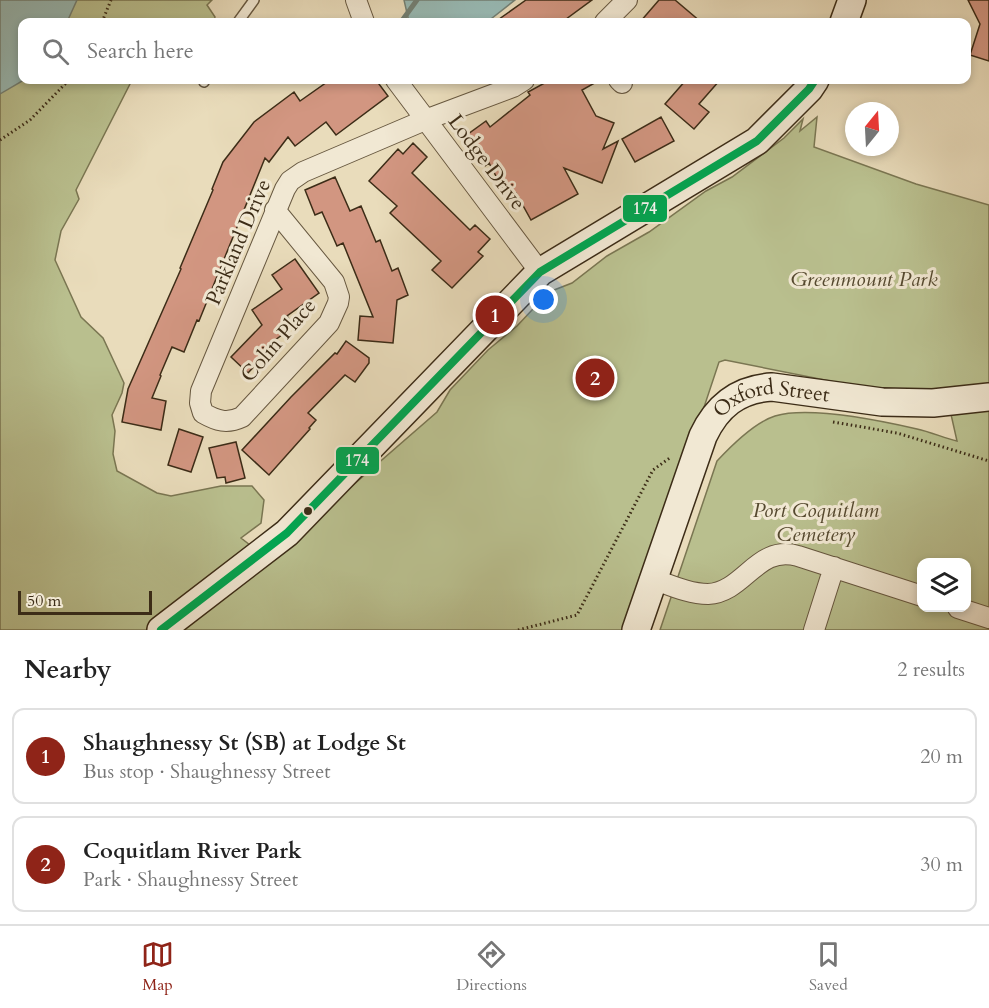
<!DOCTYPE html>
<meta charset="utf-8">
<style>
:root{--surface:#fff;--page:#f6f6f6;--text:#222;--muted:#767676;--line:#e0e0e0;--accent:#8f2418}
body{margin:0;font-family:Cardo,serif;background:var(--page);color:var(--text)}
.controls{position:absolute;right:18px;bottom:18px;display:grid;overflow:hidden;border-radius:12px;box-shadow:0 3px 9px #0003}
.controls button{width:54px;height:54px;display:grid;place-items:center;padding:0;border:0;border-bottom:2px solid var(--line);background:var(--surface);color:var(--text);font:30px sans-serif}
.compass{position:absolute;left:845px;top:102px;width:54px;height:54px;border-radius:50%;background:var(--surface);box-shadow:0 3px 9px #0003;rotate:18deg}
.scale{position:absolute;left:18px;bottom:15px;width:134px;box-sizing:border-box;padding-left:6px;border:3px solid #3c2c17;border-top:0;font-size:16px;line-height:21px;white-space:nowrap;color:#3c2c17;-webkit-text-stroke:4px #f1e8d3;paint-order:stroke}
.you{position:absolute;left:544px;top:300px;width:21px;height:21px;margin:-15px;border:4px solid #fff;border-radius:50%;background:#1a73e8;box-shadow:0 0 0 9px #1a73e833}
.badge{display:grid;place-items:center;width:39px;height:39px;border-radius:50%;background:var(--accent);color:#fff;font-size:20px;font-weight:700}
.pin{position:absolute;translate:-50% -50%;border:3px solid #fff;box-shadow:0 2px 6px #0006}
.list{margin:0;padding:0;list-style:none}
h2{display:flex;justify-content:space-between;align-items:center;height:78px;margin:0;padding:0 24px;font-size:26px}
h2 small{font-size:20px;font-weight:400;color:var(--muted)}
.list li{display:grid;grid-template-columns:39px 1fr auto;gap:18px;align-items:center;box-sizing:border-box;height:96px;margin:0 12px 12px;padding:0 12px;border:2px solid var(--line);border-radius:12px}
.list b{display:block;font-size:22px;white-space:nowrap}
.list p{margin:0;font-size:20px;white-space:nowrap;color:var(--muted)}
.list em{font-size:20px;font-style:normal;color:var(--muted)}
.icon{flex:none;width:33px;height:33px;fill:none;stroke:currentColor;stroke-width:2;stroke-linecap:round;stroke-linejoin:round}
.map{position:relative;flex:none;width:989px;height:630px;overflow:hidden}
.search{position:absolute;background:var(--surface);box-shadow:0 3px 9px #0003;left:18px;right:18px;top:18px;height:66px;display:flex;align-items:center;gap:15px;box-sizing:border-box;padding:0 21px;border-radius:12px;color:var(--muted);font-size:22px}
.sheet{height:294px;background:var(--surface)}
nav{display:flex;justify-content:space-around;align-items:center;box-sizing:border-box;height:84px;border-top:2px solid var(--line);background:var(--surface);font-size:16px;color:var(--muted)}
nav a{display:grid;justify-items:center;gap:3px}
nav .on{color:var(--accent)}
.map>svg:first-child{display:block}
</style>
<div class="map">
<svg width="989" height="630" viewBox="0 0 989 630">
<rect width="100%" height="100%" fill="#e9dcbb"/>
<filter id="stains"><feTurbulence type="fractalNoise" baseFrequency=".00333" numOctaves="4"/><feColorMatrix values="0 0 0 0 .2 0 0 0 0 .09 0 0 0 0 .02 0 0 0 .5 -.17"/></filter>
<radialGradient id="worn" r=".72"><stop offset=".6" stop-color="#630" stop-opacity="0"/><stop offset="1" stop-color="#630" stop-opacity=".3"/></radialGradient>
<path fill="#b9bf8e" stroke="#7a7652" stroke-width="1.5" fill-rule="evenodd" d="M0,0h212l-5,5 8,12 -1,5h-192v58h110l-56,110 3,9 -18,32 -6,29 26,57 22,21 21,45 -2,10 -10,22 3,16 -2,23 4,17 40,22 14,3 50,-10h31l12,14 -3,23 -20,15 27,21 169,-147 13,-22 38,-40 29,-24 32,-34 23,-9 35,-27 42,-24 57,-41 26,-14 52,-39 19,-19 -3,12 17,-14 -3,30 102,37 73,21v425h-329l57,-169c14,-15 39,-39 58,-45 34,-10 107,5 142,13 14,3 27,9 40,12l-11,-49 -81,-4 -140,-28 -6,2 -89,268h-630zM922,562h44v46h-44z"/>
<path fill="#98bab5" stroke="#738176" stroke-width="1.5" d="M0,0h77l-10,22h-45v58h2l-24,14z
M404,0h111l-28,22h-78z"/>
<g fill="none" stroke-linecap="round" stroke-linejoin="round">
<path stroke="#738176" stroke-width="5" d="M401,22l16,-22"/>
</g>
<path fill="#d29681" stroke="#3c2c17" stroke-width="1.5" d="M526,0h66l-30,22h-67z
M659,0h16l26,22h-61z
M968,0h21v61l-19,-6 10,-31z
M330,80h46l12,16 -52,39 -10,-13 -31,24 -7,-9 -19,25 -4,-4 -66,163 -2,-1 -13,32 -12,-5 -12,28 1,1 -9,22 14,3 -5,29 -39,-8 6,-33 53,-120 -1,-1 33,-78 -1,-1 11,-27 31,-40 40,-30 6,9z
M550,80h50l-18,10 14,26 18,7 -11,26 15,-8 -16,42 -38,-15 14,26 -47,26 -15,-27 -9,4 -18,-34 -4,3 -21,-29 22,-16 4,6 40,-32 -2,-3z
M686,80h34l-21,24 10,8 -15,17 -29,-25z
M661,117l13,24 -39,21 -13,-23z
M413,143l14,14 -15,16 58,57 5,-5 15,14 -12,13 5,4 -31,32 -20,-18 9,-9 -51,-48 7,-7 -28,-25 29,-32 5,5z
M335,177l15,34 11,-5 15,36 4,-2 12,31 6,-3 10,27 -11,5 -4,43 -35,-3 2,-24 13,1 -30,-74 -6,3 -15,-34 -7,3 -10,-25z
M295,259l24,34 -32,23 7,10 -27,20 3,3 -22,24 -17,-16 31,-32 -10,-15 30,-21 -10,-14z
M346,341l23,17v5l-14,19 -10,-7 -37,38 8,7 -7,8 1,1 -41,46 -27,-25 49,-53 44,-44 2,1z
M179,429l24,8 -12,35 -23,-7z
M236,442l9,36 -19,5 -1,-6 -8,1 -8,-30z"/>
<g fill="none" stroke-linecap="round" stroke-linejoin="round">
<g stroke="#675840" stroke-width="12">
<path id="lane" d="M238,22l16,-22
M204,82l1,-2"/>
</g>
<g stroke="#675840" stroke-width="22">
<path id="street" d="M356,0l8,22
M605,22l22,-22
M396,80l144,192
M619,80l3,3
M275,210l59,72 5,15 -1,6 -9,20 -87,94c-15,7 -25,4 -39,-4l-3,-10 1,-12 84,-202 5,-8 13,-9 122,-52 88,-33 11,-7
M653,579c17,6 36,15 55,15 37,-2 49,-50 90,-38l124,40
M958,608l31,10
M814,630l20,-63"/>
</g>
<g stroke="#3c2c17" stroke-width="30">
<g id="secondary">
<path d="M844,22l8,-22"/>
<path d="M161,630l126,-97 253,-261 217,-131 52,-52 6,-9"/>
<path id="s1" d="M636,630l67,-194c14,-30 35,-47 69,-49l110,15 51,1 56,-6"/>
</g>
</g>
<path stroke="#3c2c17" stroke-width="3" stroke-dasharray="1.5 3" stroke-linecap="butt" d="M102,22l9,-22
M0,140l30,-20 39,-40
M833,422l64,11 92,28
M518,630l59,-15 76,-145 18,-13"/>
<use href="#lane" stroke="#f1e8d3" stroke-width="9"/>
<use href="#street" stroke="#f1e8d3" stroke-width="20"/>
<use href="#secondary" stroke="#f1e8d3" stroke-width="27"/>
<g stroke="#f1e8d3" stroke-width="12">
<path id="bus-1" d="M161,630l126,-97 253,-261 217,-131 52,-52 6,-9"/>
</g>
<use href="#bus-1" stroke="#00a651" stroke-width="8"/>
</g>
<circle fill="#3c2c17" stroke="#f1e8d3" stroke-width="2" cx="308" cy="511" r="5"/>
<g text-anchor="middle" stroke-width="6" stroke-linejoin="round" paint-order="stroke">
<g font-size="21" fill="#3c2c17" stroke="#f1e8d3">
<text transform="translate(487 162) rotate(53)" y="7">Lodge Drive</text>
<text transform="translate(238 242) rotate(-67)" y="7">Parkland Drive</text>
<text transform="translate(278 340) rotate(-49)" y="7">Colin Place</text>
<text dy="7" stroke="none"><textPath href="#s1" startOffset="292">Oxford Street</textPath></text>
</g>
<g font-size="21" font-style="italic" fill="#55492f" stroke="#f1e8d3">
<text x="864" y="286">Greenmount Park</text>
<text x="816" y="517">Port Coquitlam<tspan x="816" dy="24">Cemetery</tspan></text>
</g>
</g>
<g stroke="#f1e8d3" stroke-width="2">
<rect x="622" y="194" width="46" height="29" rx="6" fill="#00a651"/>
<rect x="335" y="446" width="45" height="29" rx="6" fill="#00a651"/>
</g>
<g font-size="16" text-anchor="middle" font-weight="bold" fill="#fff">
<text x="645" y="214">174</text>
<text x="357" y="466">174</text>
</g>
<rect width="100%" height="100%" filter="url(#stains)"/>
<rect width="100%" height="100%" fill="url(#worn)"/>
</svg>
<div class="controls">
<button><svg class="icon" aria-label="layers" viewBox="0 0 24 24"><path d="M12 4l9 5-9 5-9-5zM3 14l9 5 9-5"/></svg></button>
</div>
<svg class="compass" viewBox="-18 -18 36 36"><path d="M0-13l5 13h-10z" fill="#e53935"/><path d="M0 13l5-13h-10z" fill="#767676"/></svg>
<div class="scale">50 m</div>
<div class="you"></div>
<div class="pin badge" style="left:495px;top:315px">1</div>
<div class="pin badge" style="left:595px;top:378px">2</div>
<div class="search"><svg class="icon" aria-label="search" viewBox="0 0 24 24"><circle cx="10" cy="10" r="6"/><path d="M15 15l6 6"/></svg>Search here</div>
</div>
<section class="sheet">
<h2>Nearby<small>2 results</small></h2>
<ul class="list">
<li><span class="badge">1</span><div><b>Shaughnessy St (SB) at Lodge St</b><p>Bus stop · Shaughnessy Street</p></div><em>20 m</em></li>
<li><span class="badge">2</span><div><b>Coquitlam River Park</b><p>Park · Shaughnessy Street</p></div><em>30 m</em></li>
</ul>
</section>
<nav>
<a class="on"><svg class="icon" aria-label="map" viewBox="0 0 24 24"><path d="M3 6l6-2 6 2 6-2v14l-6 2-6-2-6 2zM9 4v14M15 6v14"/></svg>Map</a>
<a><svg class="icon" aria-label="directions" viewBox="0 0 24 24"><path d="M12 3l9 9-9 9-9-9zM9 14v-3h6M13 9l2 2-2 2"/></svg>Directions</a>
<a><svg class="icon" aria-label="saved" viewBox="0 0 24 24"><path d="M7 4h10v16l-5-4-5 4z"/></svg>Saved</a>
</nav>
